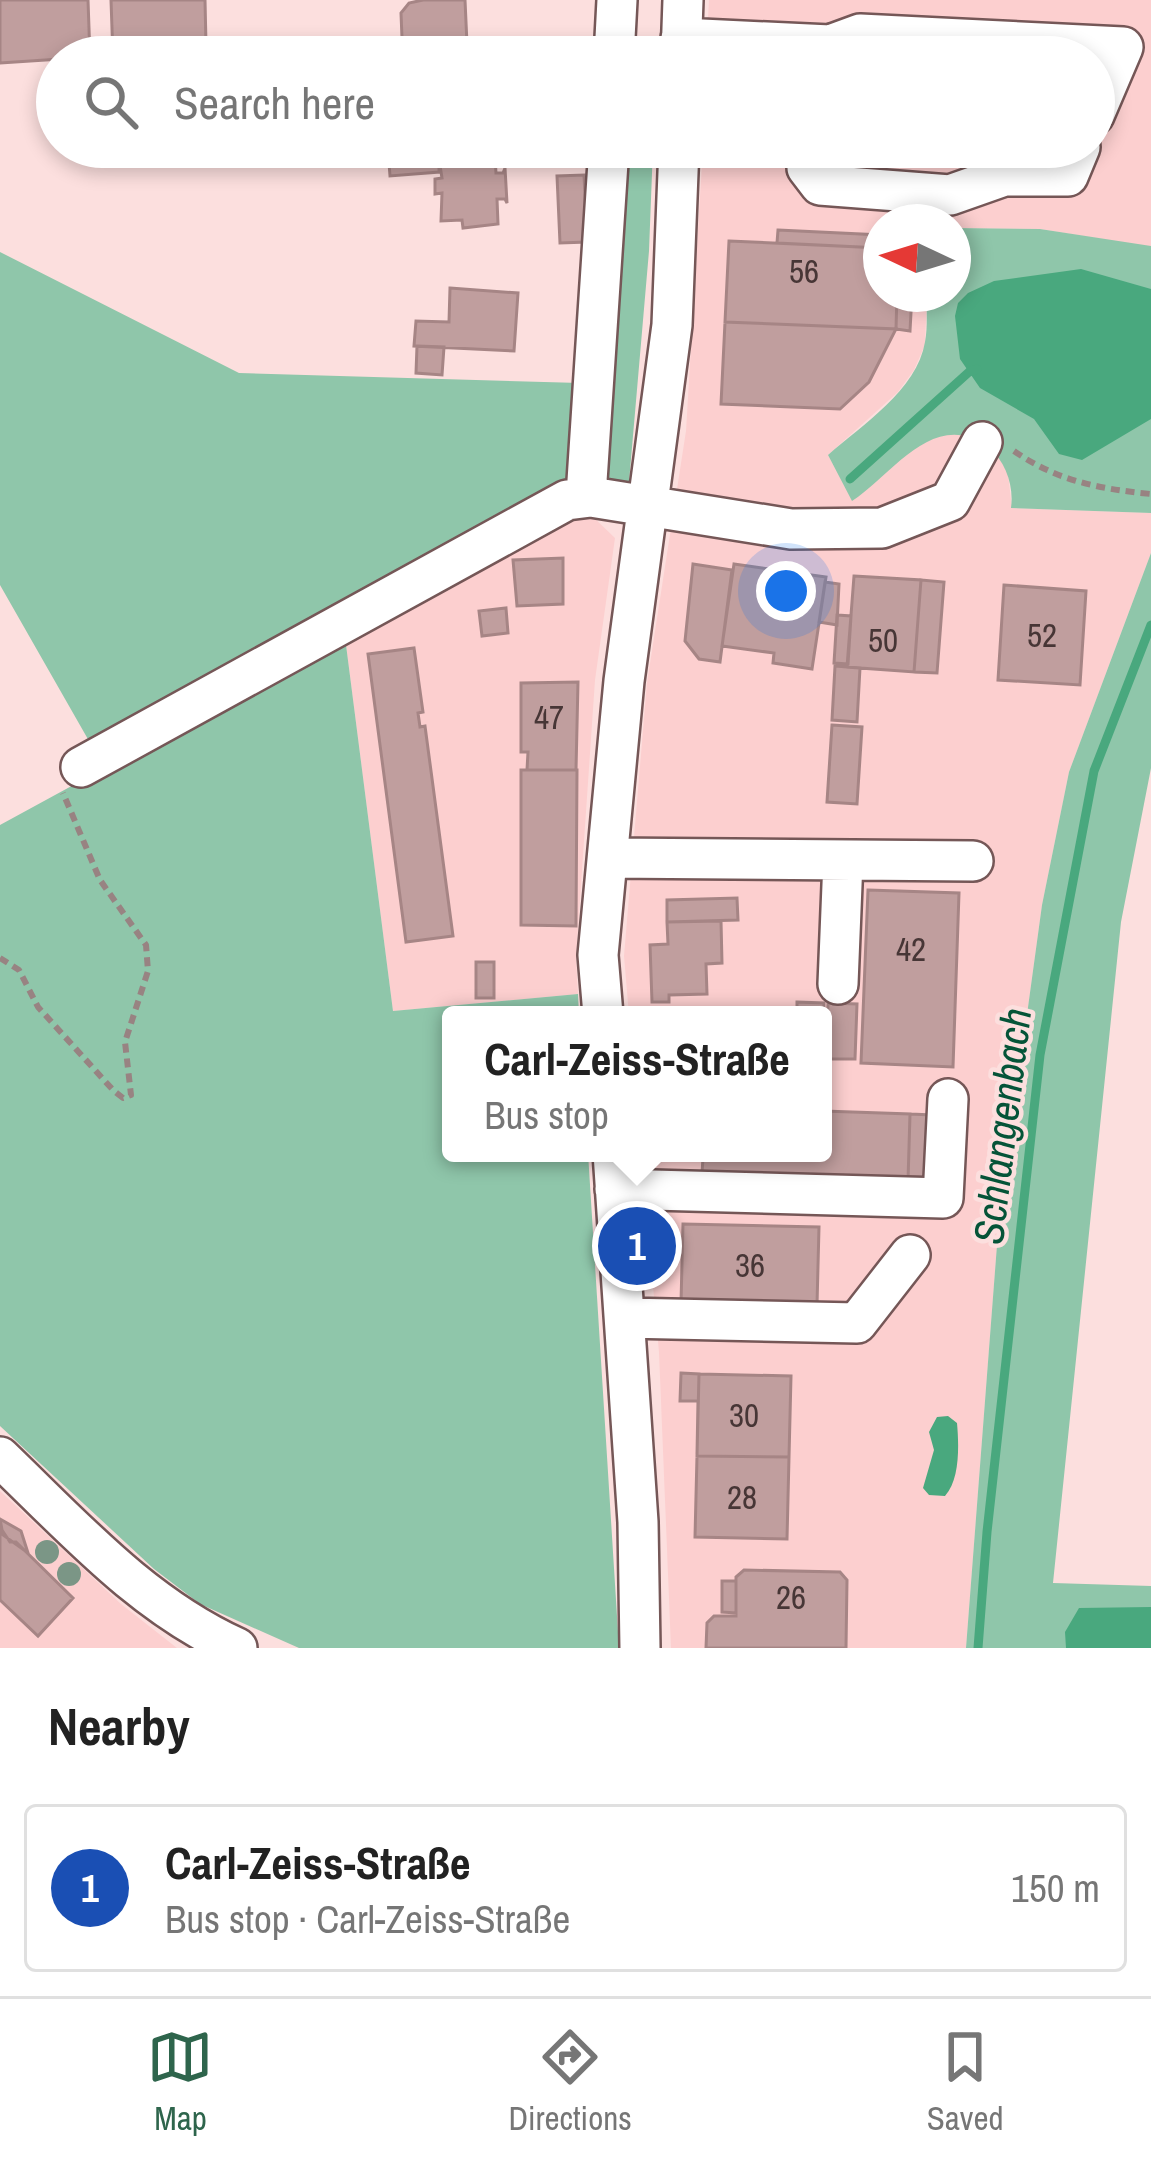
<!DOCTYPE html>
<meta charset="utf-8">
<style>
:root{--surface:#fff;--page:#f2f2f2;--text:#222;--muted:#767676;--line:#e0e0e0;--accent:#2e654c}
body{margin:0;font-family:"Archivo Narrow",sans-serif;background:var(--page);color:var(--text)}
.compass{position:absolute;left:863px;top:204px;width:108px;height:108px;border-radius:50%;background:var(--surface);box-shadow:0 6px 18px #0003;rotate:274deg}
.you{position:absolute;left:786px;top:591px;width:42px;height:42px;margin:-30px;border:9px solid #fff;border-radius:50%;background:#1a73e8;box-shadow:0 0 0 18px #1a73e833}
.badge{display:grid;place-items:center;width:78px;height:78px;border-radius:50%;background:var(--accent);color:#fff;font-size:39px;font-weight:700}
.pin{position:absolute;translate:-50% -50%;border:6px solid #fff;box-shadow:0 3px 12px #0006}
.popup{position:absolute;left:442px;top:1006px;width:390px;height:156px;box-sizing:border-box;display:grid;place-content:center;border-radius:12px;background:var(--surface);filter:drop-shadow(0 3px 9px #0005);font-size:39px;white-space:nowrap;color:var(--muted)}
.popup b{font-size:45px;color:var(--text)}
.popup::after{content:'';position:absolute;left:50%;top:100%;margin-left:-24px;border:24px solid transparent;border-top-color:var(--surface)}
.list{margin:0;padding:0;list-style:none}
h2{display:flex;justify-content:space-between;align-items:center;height:156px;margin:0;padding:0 48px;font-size:51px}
h2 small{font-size:39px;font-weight:400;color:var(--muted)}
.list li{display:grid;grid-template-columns:78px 1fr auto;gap:36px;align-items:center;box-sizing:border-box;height:168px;margin:0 24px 24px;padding:0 24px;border:3px solid var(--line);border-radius:12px}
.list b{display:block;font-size:45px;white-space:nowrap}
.list p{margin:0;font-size:39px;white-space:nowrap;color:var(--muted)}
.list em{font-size:39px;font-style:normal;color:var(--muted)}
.icon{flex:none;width:66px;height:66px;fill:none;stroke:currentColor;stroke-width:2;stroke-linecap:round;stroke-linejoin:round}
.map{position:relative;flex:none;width:1151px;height:1648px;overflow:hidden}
.search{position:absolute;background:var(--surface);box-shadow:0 6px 18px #0003;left:36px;right:36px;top:36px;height:132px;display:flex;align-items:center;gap:30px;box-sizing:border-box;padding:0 42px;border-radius:66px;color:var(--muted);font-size:45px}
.sheet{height:348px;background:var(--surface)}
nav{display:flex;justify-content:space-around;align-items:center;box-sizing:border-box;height:168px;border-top:3px solid var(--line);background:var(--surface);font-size:33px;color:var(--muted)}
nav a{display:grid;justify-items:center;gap:6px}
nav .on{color:var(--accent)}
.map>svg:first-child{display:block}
</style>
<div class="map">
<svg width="1151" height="1648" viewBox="0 0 1151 1648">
<rect width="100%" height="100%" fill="#fcdfde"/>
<path fill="#fccfcf" d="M709,0h442v247l-111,-18 -87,-1v-6h-72v72h46l-2,51 -11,25 -16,22 -70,63 24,45 67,-57 33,-11 30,10 16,13 10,19 4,34 139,5v40l-82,219 -27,133 -43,314 -33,429h-295l-12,-296 -18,-199h182v-138h-194l-5,-59 23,-273 39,-252 17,-284h391v-90h-388z
M565,511l23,1 27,26 -20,142 -19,278 2,36 -185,17 -48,-374z
M0,1491l121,113 56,44h-177z"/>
<path fill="#8fc6aa" d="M627,147h26l-4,104 -20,231 -27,-4 21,-226z
M953,228l87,1 111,17v267l-140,-5c3,-22 -5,-46 -22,-60 -54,-42 -96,26 -137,53l-24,-46c34,-30 89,-65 97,-113 3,-16 1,-33 2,-48h26z
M0,252l239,121 341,10 -2,97 -489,261 -89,-156z
M1151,553v215l-30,154 -68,661 98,3v62h-185l33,-429 43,-314 27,-133z
M345,637l48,374 185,-17 1,21h-128v138h137l31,495h-320l-99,-44 -46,-35 -154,-143v-601z"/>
<path fill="#49a87e" d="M1081,269l70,20v130l-69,41 -23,-6 -25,-35 -54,-31 -20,-29 -5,-43 3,-13 10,-10 26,-12z
M948,1416l9,7c2,22 3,57 -12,73l-16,-1 -6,-7 11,-38 -5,-18 8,-15z
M1151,1607v41h-85l-1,-16 14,-24z"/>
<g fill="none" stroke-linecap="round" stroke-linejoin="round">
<path stroke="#49a87e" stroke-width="9" d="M850,479l119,-107 8,-3
M978,1648l9,-116 53,-477 54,-284 57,-146"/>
</g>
<path fill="#c09e9e" stroke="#a68585" stroke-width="3" d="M0,0h88l2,57 -90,6z
M111,0h94l1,45 -53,2v10h-40z
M423,0h42l2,44 -56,2 -9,-8 -1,-25 8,-10z
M357,147h103v11l-21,1v13l-49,4 -1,-13 -31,2z
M495,157l1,16h7l2,-5 2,35 -2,-4h-8l1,25 -35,4 -1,-8 -21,1 1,-28 -7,1v-15l7,-1 -3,-19z
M584,175l3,67 -27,1 -3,-67z
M778,230l103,5v13l-104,-5z
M729,241l152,7v46h16l-1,35 -171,-7z
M450,288l68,5 -4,58 -100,-5 2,-25 33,1z
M897,294h15l-2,37 -14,-2z
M725,322l171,7 -27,53 -29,27 -119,-5z
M417,346l27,1 -2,28 -26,-2z
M563,558v46l-46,2 -4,-46z
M693,564l39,6 -12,92 -21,-3 -14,-18z
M734,564l92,13 -14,92 -39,-6 1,-10 -52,-7z
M854,576l67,4 -7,92 -67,-5z
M921,580l23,2 -7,91 -23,-1z
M825,582l14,2 -2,41 -18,-3z
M1004,585l82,6 -6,94 -82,-5z
M506,608l2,25 -26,3 -3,-25z
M837,615l14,1 -3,48 -14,-1z
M414,648l9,64 -5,1 2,14 5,-1 28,210 -47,6 -38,-288z
M835,666l25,2 -3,54 -25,-2z
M578,682l-2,88h-49l1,-18h-7v-69z
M832,725l30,2 -5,77 -30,-2z
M521,770h56l-1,156 -55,-1z
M868,890l91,3 -6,174 -92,-4z
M737,898l1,22 -71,2v-22z
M721,921l1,42 -16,1 1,30 -38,1v7h-17l-2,-57 18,-1 -1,-22z
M476,962h18v36h-18z
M797,1002l27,1 -1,55v-43h-26z
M828,1003l29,1 -2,55h-29z
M823,1111l87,3 -2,67 -206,-7 1,-17 -26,-1v-3h146z
M910,1114l22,1 -2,67 -22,-1z
M683,1224l136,3 -2,78 -136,-2z
M681,1373l18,1 -2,80 1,-53h-18z
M699,1374l92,2 -2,81 -92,-1z
M697,1456l92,1 -2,82 -92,-2z
M0,1519l21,12 7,22 -25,-18z
M0,1527l10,15h6l57,56 -35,38 -38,-36z
M744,1570l96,2 7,8 -1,68h-140l1,-25 7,-7h22v-39z
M722,1581h14v32l-14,-1z"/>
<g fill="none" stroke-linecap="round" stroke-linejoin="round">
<g stroke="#755757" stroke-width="44">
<path id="minor" d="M681,38l149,7 30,-11 263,13 -29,68
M614,57l3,-57
M681,57l2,-57
M808,147l-1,21 13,17 130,10 54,-19h64l12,-29
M591,497l-4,-16 22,-334
M81,767l486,-267 24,-3 200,32 91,-1 68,-27 32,-59
M608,858l365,3
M838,984l5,-124
M603,1015l-5,-60 26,-274 48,-356 7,-178
M613,1153l25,369 2,126
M615,1189l328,9 5,-99
M625,1318l232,5 53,-68
M0,1457c74,71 142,148 237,191"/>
</g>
<path stroke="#988382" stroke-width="6" stroke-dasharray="9 6" stroke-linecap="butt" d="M1014,451c43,30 86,38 137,43
M0,958l19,12 19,37 75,83 10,8 8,-3 -6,-53 23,-71 -2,-26 -46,-65 -37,-87"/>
<use href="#minor" stroke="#fff" stroke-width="39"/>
</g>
<g fill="#7b9686">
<circle cx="47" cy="1552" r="12"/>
<circle cx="69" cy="1574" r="12"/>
</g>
<g text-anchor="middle" stroke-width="9" stroke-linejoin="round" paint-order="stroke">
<g font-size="33" fill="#473636">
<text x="804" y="283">56</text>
<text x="1042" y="647">52</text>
<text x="883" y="652">50</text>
<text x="549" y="729">47</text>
<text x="911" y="961">42</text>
<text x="750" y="1277">36</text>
<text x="744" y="1427">30</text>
<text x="742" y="1509">28</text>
<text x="791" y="1609">26</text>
</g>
<g font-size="42" font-style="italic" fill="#055438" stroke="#fcdfde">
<text transform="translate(1002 1126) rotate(-83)" y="15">Schlangenbach</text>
</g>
</g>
</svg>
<svg class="compass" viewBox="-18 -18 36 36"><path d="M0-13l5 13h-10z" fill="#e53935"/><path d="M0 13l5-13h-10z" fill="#767676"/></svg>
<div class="you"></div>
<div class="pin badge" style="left:637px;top:1246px;background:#1a4fb4">1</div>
<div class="popup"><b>Carl-Zeiss-Straße</b>Bus stop</div>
<div class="search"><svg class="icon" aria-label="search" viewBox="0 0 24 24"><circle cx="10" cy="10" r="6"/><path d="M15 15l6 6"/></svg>Search here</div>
</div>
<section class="sheet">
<h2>Nearby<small></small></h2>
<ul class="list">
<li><span class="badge" style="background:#1a4fb4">1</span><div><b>Carl-Zeiss-Straße</b><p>Bus stop · Carl-Zeiss-Straße</p></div><em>150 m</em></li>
</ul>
</section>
<nav>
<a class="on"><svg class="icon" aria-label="map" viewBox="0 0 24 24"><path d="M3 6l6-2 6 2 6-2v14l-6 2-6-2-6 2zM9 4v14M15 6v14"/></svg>Map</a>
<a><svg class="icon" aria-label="directions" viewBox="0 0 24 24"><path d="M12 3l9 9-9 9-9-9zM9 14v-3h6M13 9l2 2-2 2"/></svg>Directions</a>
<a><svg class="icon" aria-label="saved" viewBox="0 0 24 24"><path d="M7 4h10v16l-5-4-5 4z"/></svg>Saved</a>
</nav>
